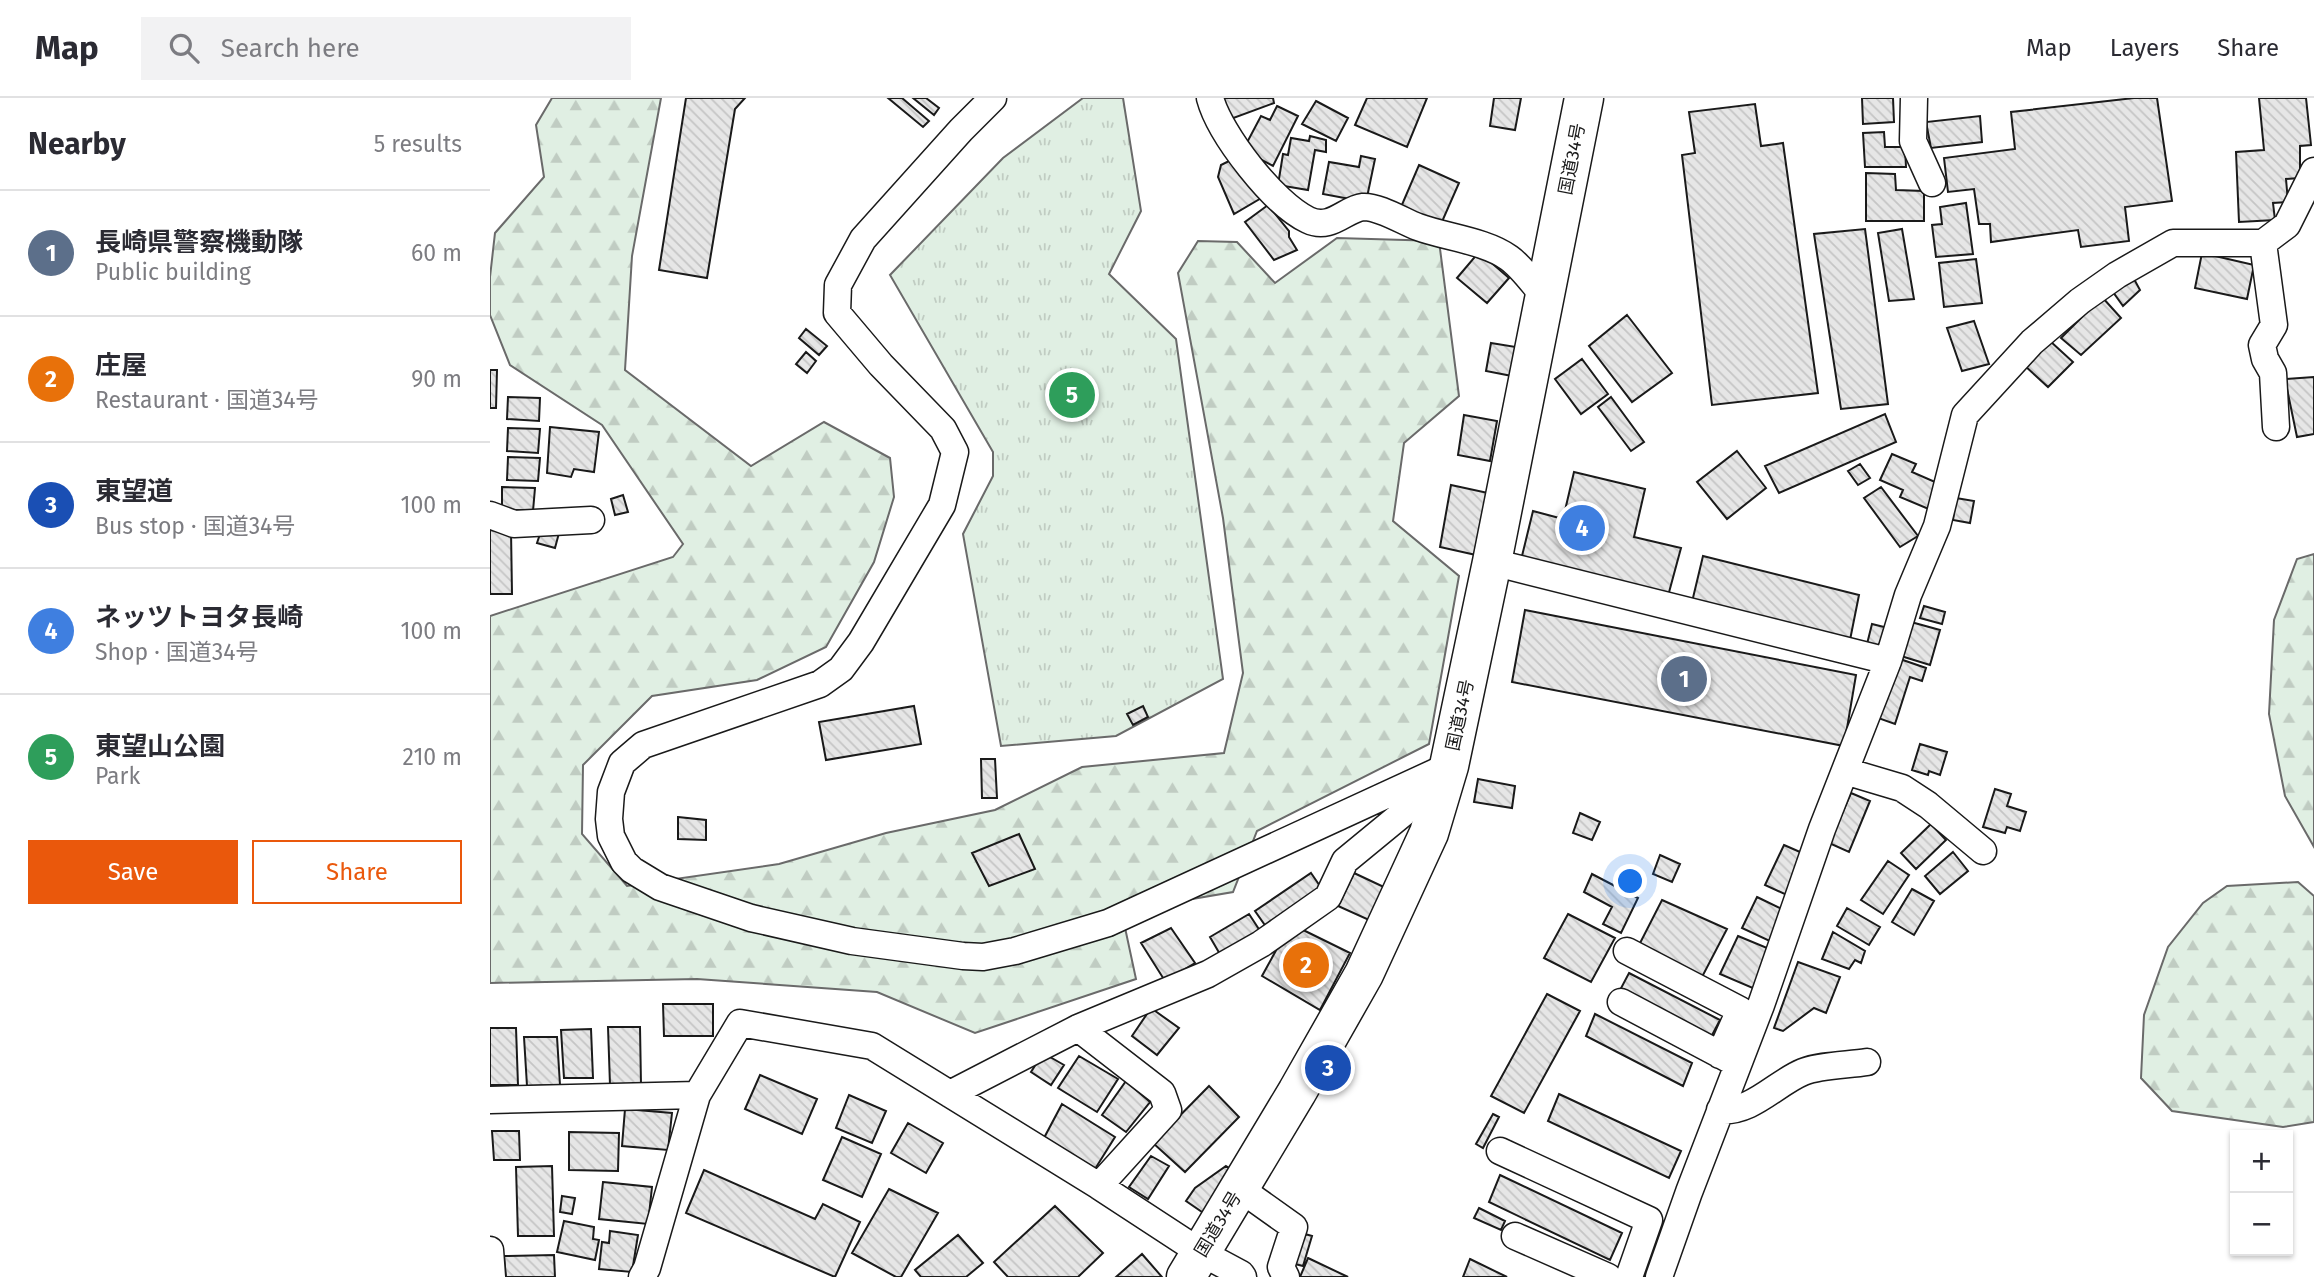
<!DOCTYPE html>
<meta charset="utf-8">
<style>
:root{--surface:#fff;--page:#f2f2f3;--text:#2b2b33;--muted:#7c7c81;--line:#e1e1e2;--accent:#ea580c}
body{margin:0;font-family:"Fira Sans","Noto Sans JP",sans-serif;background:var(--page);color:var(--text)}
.controls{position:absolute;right:21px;bottom:21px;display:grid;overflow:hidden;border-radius:0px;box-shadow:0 2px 5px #0004}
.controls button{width:63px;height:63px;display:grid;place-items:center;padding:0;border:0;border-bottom:2px solid var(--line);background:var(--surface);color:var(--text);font:35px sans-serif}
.you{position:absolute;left:1141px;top:784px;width:24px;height:24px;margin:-18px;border:5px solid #fff;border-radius:50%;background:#1a73e8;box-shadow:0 0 0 10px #1a73e833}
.badge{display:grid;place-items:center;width:46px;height:46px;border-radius:50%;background:var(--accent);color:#fff;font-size:23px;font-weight:700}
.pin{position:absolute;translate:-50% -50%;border:4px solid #fff;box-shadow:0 2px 7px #0006}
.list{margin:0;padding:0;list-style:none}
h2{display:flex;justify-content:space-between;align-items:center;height:91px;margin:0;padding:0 28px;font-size:30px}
h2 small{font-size:23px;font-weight:400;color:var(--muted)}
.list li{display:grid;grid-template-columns:46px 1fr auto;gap:21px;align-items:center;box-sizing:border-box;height:126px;padding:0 28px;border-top:2px solid var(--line)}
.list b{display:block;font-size:26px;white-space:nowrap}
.list p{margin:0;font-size:23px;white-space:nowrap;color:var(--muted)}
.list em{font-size:23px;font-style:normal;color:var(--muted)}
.actions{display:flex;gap:14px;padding:21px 28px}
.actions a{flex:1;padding:16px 0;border:2px solid var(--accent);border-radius:0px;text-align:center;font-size:24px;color:var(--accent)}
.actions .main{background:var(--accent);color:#fff}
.icon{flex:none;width:38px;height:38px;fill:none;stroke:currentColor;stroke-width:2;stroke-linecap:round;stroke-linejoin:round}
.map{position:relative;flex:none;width:1824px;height:1179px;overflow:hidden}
header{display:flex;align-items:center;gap:42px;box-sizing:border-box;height:98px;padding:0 35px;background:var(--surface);border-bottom:2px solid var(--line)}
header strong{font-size:33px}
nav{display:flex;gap:38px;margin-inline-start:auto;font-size:24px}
.search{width:490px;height:63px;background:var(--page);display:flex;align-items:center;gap:18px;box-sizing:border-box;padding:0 24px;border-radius:0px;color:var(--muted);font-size:26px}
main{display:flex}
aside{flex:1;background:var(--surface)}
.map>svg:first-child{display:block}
</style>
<header>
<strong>Map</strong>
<div class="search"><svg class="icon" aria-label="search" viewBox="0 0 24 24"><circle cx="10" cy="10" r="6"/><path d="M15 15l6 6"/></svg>Search here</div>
<nav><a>Map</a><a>Layers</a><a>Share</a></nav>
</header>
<main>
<aside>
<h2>Nearby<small>5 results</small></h2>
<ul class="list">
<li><span class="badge" style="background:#5c6f8a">1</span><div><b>長崎県警察機動隊</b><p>Public building</p></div><em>60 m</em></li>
<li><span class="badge" style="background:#e8710a">2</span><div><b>庄屋</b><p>Restaurant · 国道34号</p></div><em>90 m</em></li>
<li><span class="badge" style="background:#1a4fb4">3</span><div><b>東望道</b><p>Bus stop · 国道34号</p></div><em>100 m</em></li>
<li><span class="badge" style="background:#3f7fe0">4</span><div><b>ネッツトヨタ長崎</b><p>Shop · 国道34号</p></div><em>100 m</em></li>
<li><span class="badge" style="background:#2e9e5b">5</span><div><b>東望山公園</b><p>Park</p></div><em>210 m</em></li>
</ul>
<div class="actions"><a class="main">Save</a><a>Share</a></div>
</aside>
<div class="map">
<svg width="1824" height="1179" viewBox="0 0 1824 1179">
<defs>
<pattern id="forest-firs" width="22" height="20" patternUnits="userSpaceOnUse" patternTransform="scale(1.75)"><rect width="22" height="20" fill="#e0efe3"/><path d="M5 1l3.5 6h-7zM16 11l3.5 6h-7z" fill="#c0ccc2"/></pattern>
<pattern id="park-tufts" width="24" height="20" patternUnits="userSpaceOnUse" patternTransform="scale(1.75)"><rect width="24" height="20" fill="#e0efe3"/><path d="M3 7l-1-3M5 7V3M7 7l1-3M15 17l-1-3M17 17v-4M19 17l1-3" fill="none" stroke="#c0ccc2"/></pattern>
<pattern id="building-back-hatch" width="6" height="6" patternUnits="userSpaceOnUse" patternTransform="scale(1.75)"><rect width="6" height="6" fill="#e6e6e6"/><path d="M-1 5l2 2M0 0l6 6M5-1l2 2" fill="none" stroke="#c5c5c5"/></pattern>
</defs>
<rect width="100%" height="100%" fill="#fff"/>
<path fill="url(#forest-firs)" stroke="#6a6a6a" stroke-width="2" d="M62,0h109l-29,158 -7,114 126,96 73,-44 66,36 4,39 -20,65 -48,85 -69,33 -105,16 -69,69 -1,69 45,52 152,-22 107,-31 109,-23 87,-43 142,-14 19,-80 -20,-155 -45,-245 20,-32 39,1 38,41 62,-45 102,3 20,155 -55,47 -11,78 66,55 -30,168 -172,87 -24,61 -76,13 -33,18 12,56 -161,54 -98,-41 -180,-13 -207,4v-367l183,-59 10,-13 -81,-119 -92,-60 -20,-50v-38l5,-44 49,-56 -8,-52z
M1824,456v293l-29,-51 -16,-82 5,-94 23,-61z
M1808,784l16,14v226l-31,5 -111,-16 -31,-33 3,-63 24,-68 35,-44 24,-17z"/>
<path fill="url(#park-tufts)" stroke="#6a6a6a" stroke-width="2" d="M593,0h40l18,113 -32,63 67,65 47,340 -107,57 -115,10 -38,-212 30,-58v-24l-103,-177 113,-117z"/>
<path fill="url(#building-back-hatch)" stroke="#1a1a1a" stroke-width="2" d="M196,0h59l-10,11 -28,169 -48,-8z
M398,0h14l27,23 -6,6z
M423,0h13l13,10 -5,7z
M730,0h53l1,5 -46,17z
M877,0h60l-20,49 -52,-22z
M1004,0h27l-6,32 -25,-4z
M1372,0h31l1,24 -31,2z
M1644,0h23l15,103 -47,6 4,34 -48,6 -3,-17 -87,12 -1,-18h-11l-5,-35 -26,3 -4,-34 71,-9 -4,-37z
M1769,0h47l5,47 -11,1v32l-14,1 2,23 -15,1 2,17 -36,2 -3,-70 28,-2z
M826,3l32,17 -12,23 -34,-17z
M1265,6l6,42 22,-3 35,250 -106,12 -30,-250 13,-2 -6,-41z
M787,8l21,10 -25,50 -30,-16 18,-34 9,4z
M1490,18l2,26 -51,6 -5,-26z
M1394,34l1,15h20l1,20h-41l-2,-34z
M820,38l16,4v12l-11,-2 -7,40 -30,-5 5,-31 5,1 3,-17 18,3z
M871,58l14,3 -9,43 -43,-8 6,-32 30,5z
M743,61l30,38 -29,17 -16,-37 3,-12z
M929,67l40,18 -18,41 -40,-17z
M1376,75l29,1 1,16 28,1v30h-58z
M1476,105l7,51 -37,3 -4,-32 10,-1 -2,-17z
M778,107l21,26v6l8,13 -23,10 -29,-38z
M1375,131l23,175 -47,5 -27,-175z
M1412,131l12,70 -25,2 -11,-68z
M989,154l30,26 -22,25 -30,-25z
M1712,155l52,12 -7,34 -52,-11z
M1486,161l6,44 -38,4 -5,-44z
M1644,181l6,11 -17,16 -10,-14z
M1612,199l19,21 -40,37 -20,-17z
M1137,217l45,58 -40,29 -43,-56z
M1484,223l15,43 -27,7 -15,-43z
M316,231l21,17 -8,9 -20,-17z
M1560,243l23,21 -25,25 -24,-22z
M1001,245l25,4 -4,29 -26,-5z
M316,254l10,9 -9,12 -11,-9z
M1092,261l26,35 -27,20 -26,-35z
M0,272h7l-1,38h-6z
M1824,279v57l-17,3 -12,-58z
M18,299l32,1 -1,23 -32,-2z
M1121,299l33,45 -13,9 -33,-44z
M1395,316l11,28 -117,51 -14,-27z
M974,317l33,6 -7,40 -32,-6z
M60,329l49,5 -5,40 -20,-3 -3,8 -24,-4z
M18,330l32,1 -2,24 -31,-2z
M1247,353l29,37 -39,31 -30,-37z
M1402,356l24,10 -4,8 30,13 -11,25 -31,-13 3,-7 -23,-10z
M18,359l32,1 -2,23 -31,-1z
M1370,366l10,14 -12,7 -10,-14z
M1084,374l71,17 -11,48 47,11 -13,48 -147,-36 12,-49 30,8z
M961,387l37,8 -12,62 -36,-8z
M12,389l33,1 -2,23 -31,-2z
M1391,389l37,49 -18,11 -36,-49z
M133,397l5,17 -13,3 -4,-16z
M1466,400l18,3 -4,22 -17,-3z
M52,430l17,5 -4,15 -18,-5z
M0,432l21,1 1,63h-22z
M1213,458l156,39 -9,45 -158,-38z
M1434,508l21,6 -3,12 -22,-6z
M1035,512l331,65 -12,71 -332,-64z
M1421,524l29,8 -10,35 -29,-9z
M1382,526l16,4 -5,20 -16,-4z
M1407,560l29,10 -4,13 -12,-4 -15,47 -17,-6z
M424,608l7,38 -95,16 -7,-38z
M653,608l5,11 -15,8 -6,-11z
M1430,646l27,8 -7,23 -11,-4 -1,4 -16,-5z
M491,661h14l2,39h-15z
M988,681l37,7 -3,22 -38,-6z
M1505,691l16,5 -4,12 19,6 -6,19 -13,-4 -2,6 -22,-6z
M1361,695l19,8 -21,51 -20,-9z
M1090,715l20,9 -8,18 -19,-7z
M188,719l28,3v20l-28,-1z
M1441,726l15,16 -30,29 -15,-16z
M529,736l16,35 -46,17 -17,-33z
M1294,747l23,10 -18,41 -24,-11z
M1463,754l15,19 -28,23 -15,-18z
M1170,757l20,9 -8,18 -19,-8z
M1398,763l21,14 -26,39 -22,-14z
M821,775l11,16 -55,39 -12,-17z
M864,775l32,15 -17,32 -31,-14z
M1102,776l46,24 -17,35 -18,-9 9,-17 -28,-15z
M1422,791l22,12 -20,34 -22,-13z
M1267,799l33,16 -14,31 -34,-16z
M1172,802l65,29 -25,48 -64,-30z
M1357,810l33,19 -11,18 -32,-19z
M759,816l13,20 -41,22 -11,-19z
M1078,816l47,24 -24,44 -47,-24z
M805,828l55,27 -30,57 -58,-34 23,-42z
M681,830l24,35 -30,18 -24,-38z
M1343,834l32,19 -4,12 -6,-3 -6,9 -27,-10z
M1248,838l34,14 -17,39 -35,-15z
M1308,864l42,15 -14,36 -12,-5 -31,23 -9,-3z
M1139,875l91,47 -10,19 -91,-47z
M1057,896l33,17 -56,102 -33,-17z
M173,906h50v32h-49z
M661,910l28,20 -22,27 -25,-19z
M1105,916l97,49 -9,23 -97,-50z
M118,929h32l1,58h-31z
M0,930h26l2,57h-28z
M101,931l2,49h-29l-3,-48z
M34,939h33l3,48 -33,1z
M553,955l21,12 -13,20 -20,-13z
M589,958l39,23 -21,33 -39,-24z
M270,977l57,24 -15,35 -57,-25z
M636,983l24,21 -24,30 -24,-17z
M719,988l30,31 -54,55 -32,-29z
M1069,996l122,57 -12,27 -121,-57z
M359,997l37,16 -14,32 -36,-15z
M572,1006l53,33 -20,32 -51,-31z
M135,1011l47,4 -4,37 -46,-4z
M1003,1016l6,3 -16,31 -7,-4z
M418,1025l35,20 -17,30 -35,-20z
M2,1033h27l1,29h-26z
M79,1034l50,1 -1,38 -49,-1z
M352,1039l39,17 -19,43 -39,-17z
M661,1058l18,10 -21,33 -19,-12z
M62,1068l2,70h-36l-2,-69z
M736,1068l5,3 -26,45 -19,-13 9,-13z
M214,1072l111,49 8,-15 37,18 -25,55 -149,-64z
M1010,1077l122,58 -12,27 -121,-58z
M113,1084l49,5 -4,37 -49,-5z
M399,1091l49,24 -37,64h-5l-44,-24z
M72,1098l13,2 -3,16 -12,-2z
M565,1108l48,47 -25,24h-70l-14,-15z
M989,1110l26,13 -4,9 -27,-12z
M74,1123l30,6 -1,12 6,1 -4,20 -38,-8z
M120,1133l28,4 -6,37 -33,-3 3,-27 7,1z
M815,1136l7,2 -9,30 -8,-2z
M468,1137l25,28 -17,14h-45l-6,-7z
M652,1156l20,23h-46z
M64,1157l1,22h-49l-2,-21z
M818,1160l40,19h-48z
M980,1161l37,18h-44z"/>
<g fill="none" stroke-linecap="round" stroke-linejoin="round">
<g stroke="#1a1a1a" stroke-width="29">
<path id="minor" d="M503,0l-32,32 -98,109 -25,46 -1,28 44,52 62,64 12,23 -13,53 -81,137 -20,27 -21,15 -177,61 -21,18 -11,29 -2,27 2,17 13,26 8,8 28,17 91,31 101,23 111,15 20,1 32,-6 93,-28 341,-157
M720,0c10,37 64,106 98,122 23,11 37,-11 55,-13 16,-1 41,15 55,20 27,10 68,14 91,31 13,9 25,27 36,39
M1424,0l-1,43 19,42
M1773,145l11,82 -12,20 3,14 8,14 3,54
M0,417l24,9 77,-4
M1002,464l396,99
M1355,673l57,17 26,17 55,46
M1137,853l113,59 -20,45
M1131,904l113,60
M588,930l84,65 6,17 -69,76
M460,996l128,-66 130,-54 53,-30 67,-47 17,-36 62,-51 33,-14
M0,1002l207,-5
M1230,1012c32,3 56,-27 83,-38 17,-7 46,-7 64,-10
M1010,1053l149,69 -20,57
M749,1090l55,39 -13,40 5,10
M1025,1138l93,41
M0,1152l2,27
M152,1179l5,-9 50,-173 43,-72 132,23 227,140 101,66 41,22 2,3
M1169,1179l30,-85 72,-187 61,-176 66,-168 20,-66 29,-69 28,-111 67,-73 48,-41 37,-26 56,-32h90l24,-18 27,-54"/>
</g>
<g stroke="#1a1a1a" stroke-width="41">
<path id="highway" d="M696,1179l111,-185 67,-118 65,-141 20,-67 43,-204 92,-464"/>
</g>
<use href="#minor" stroke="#fff" stroke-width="26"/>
<use href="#highway" stroke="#fff" stroke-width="38"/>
</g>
<g text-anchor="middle" stroke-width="5" stroke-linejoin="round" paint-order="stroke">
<g font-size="18" fill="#1a1a1a" stroke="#fff">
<text transform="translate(1082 61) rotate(-79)" y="6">国道34号</text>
<text transform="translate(970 617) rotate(-78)" y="6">国道34号</text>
<text transform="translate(728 1126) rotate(-59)" y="6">国道34号</text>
</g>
</g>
</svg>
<div class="controls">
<button>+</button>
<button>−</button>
</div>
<div class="you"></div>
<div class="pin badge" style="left:1194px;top:581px;background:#5c6f8a">1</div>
<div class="pin badge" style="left:816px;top:867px;background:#e8710a">2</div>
<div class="pin badge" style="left:838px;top:970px;background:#1a4fb4">3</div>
<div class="pin badge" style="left:1092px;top:430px;background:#3f7fe0">4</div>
<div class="pin badge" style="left:582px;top:297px;background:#2e9e5b">5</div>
</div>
</main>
